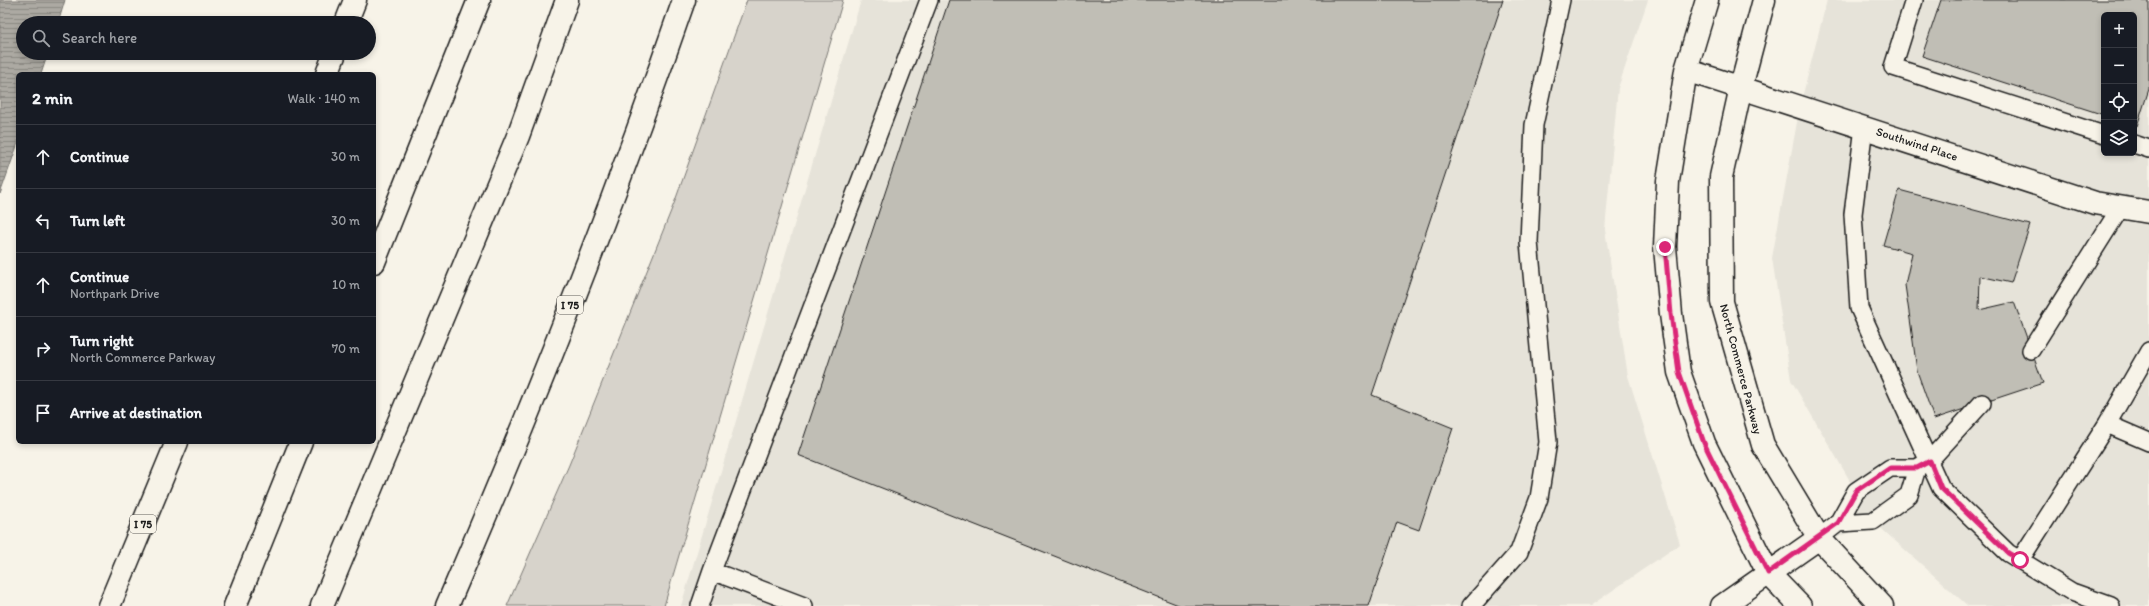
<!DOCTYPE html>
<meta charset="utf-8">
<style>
:root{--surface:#171b24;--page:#20242c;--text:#f1f3f6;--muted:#9ea1a6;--line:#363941}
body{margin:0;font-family:Itim,sans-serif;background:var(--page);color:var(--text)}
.controls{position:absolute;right:12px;top:12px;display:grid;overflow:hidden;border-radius:6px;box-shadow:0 2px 6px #0003}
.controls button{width:36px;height:36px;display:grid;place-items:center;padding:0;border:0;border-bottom:1px solid var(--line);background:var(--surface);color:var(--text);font:20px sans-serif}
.stop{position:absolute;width:12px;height:12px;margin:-9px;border:3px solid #db2777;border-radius:50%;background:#fff}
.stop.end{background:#db2777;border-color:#fff;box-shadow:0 1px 4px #0008}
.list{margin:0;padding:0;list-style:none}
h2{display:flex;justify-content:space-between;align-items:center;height:52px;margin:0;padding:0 16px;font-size:17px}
h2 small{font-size:13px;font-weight:400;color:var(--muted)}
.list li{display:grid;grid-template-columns:26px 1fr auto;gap:12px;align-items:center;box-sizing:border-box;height:64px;padding:0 16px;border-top:1px solid var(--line)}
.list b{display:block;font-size:15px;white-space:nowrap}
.list p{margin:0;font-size:13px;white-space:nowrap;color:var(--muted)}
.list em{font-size:13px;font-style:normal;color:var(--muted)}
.icon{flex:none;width:22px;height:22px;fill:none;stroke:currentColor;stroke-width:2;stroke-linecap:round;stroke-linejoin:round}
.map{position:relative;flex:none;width:2149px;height:606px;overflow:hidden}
.search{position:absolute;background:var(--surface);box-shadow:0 2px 6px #0003;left:16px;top:16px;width:360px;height:44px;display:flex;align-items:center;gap:10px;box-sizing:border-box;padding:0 14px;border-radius:22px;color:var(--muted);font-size:15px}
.panel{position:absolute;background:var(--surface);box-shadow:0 2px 6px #0003;left:16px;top:72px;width:360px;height:372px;border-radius:6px}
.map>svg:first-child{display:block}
</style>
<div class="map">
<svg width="2149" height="606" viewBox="0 0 2149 606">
<defs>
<pattern id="water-rules" width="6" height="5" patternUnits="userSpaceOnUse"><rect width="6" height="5" fill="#aca9a2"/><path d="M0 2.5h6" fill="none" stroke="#8b8983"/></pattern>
</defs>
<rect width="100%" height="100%" fill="#f7f3e8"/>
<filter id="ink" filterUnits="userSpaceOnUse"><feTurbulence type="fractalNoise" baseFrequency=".025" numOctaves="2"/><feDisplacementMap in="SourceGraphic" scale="8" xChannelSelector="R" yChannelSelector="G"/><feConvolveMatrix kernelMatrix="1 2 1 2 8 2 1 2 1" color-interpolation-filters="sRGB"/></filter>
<g filter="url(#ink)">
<path fill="#e6e3d9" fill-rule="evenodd" d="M861,0h787l-30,88 -13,142 23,146 52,168 -90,62h-909z
M1827,0h322v606h-181l-94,-84 -50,21 32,-52 -65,-111 -19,-122 28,-152zM2104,15h30v138h-30z"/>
<path fill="#d7d3cb" stroke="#7a7874" d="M747,0h96l-179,606h-157l62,-141 106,-264z"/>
<path fill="url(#water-rules)" stroke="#72716c" d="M0,0h65l-7,23h-35v30h25l-7,21h-23v69l-18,51z"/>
<path fill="#c0beb5" stroke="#1c1c1c" d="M949,0h554l-131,395 81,33 -34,102 -22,-8 -28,84h-188l-383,-151z
M1941,0h208v89l-12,37 -3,-1v-110h-30v100l-182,-59z
M1899,190l131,35 -19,58 -31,-7 -1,34 35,-8 29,81 -109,36 -17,-48 -6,-45 -6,-41 7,-32 -29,-8z"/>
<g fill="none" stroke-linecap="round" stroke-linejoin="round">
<g stroke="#1c1c1c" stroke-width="20">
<path id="lane" d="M1914,0l-21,67 211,68
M1864,127l-11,87 6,94 82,180 67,65 64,39 39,14
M2134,144l15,5
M2031,350l90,-143
M2107,424l42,18
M1838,523l35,-2 36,-26 8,-27
M1819,538l19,-15 18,-32 34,-23h27l12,-7 53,-58
M2020,560l87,-136 42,-73
M712,571l217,-571
M700,606l12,-35 92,35
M1471,606l48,-54 20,-54 9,-56 -19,-200 5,-117 27,-125"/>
</g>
<g stroke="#1c1c1c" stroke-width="25">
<path id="street" d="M1707,0l-21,70 -18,111 -3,66 6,67 8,58 25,71 64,130 32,33
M1764,0l-23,87 -20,90 1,125 41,143 56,93 63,68
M1686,70l409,133 54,9
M1722,606l97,-68"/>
</g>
<g stroke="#1c1c1c" stroke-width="25">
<path id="highway" d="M346,23l9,-23
M327,74l8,-21
M374,262l105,-262
M109,606l68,-164
M235,606l66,-164
M322,606l196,-470 49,-136
M447,606c86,-199 166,-401 237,-606"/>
</g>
<use href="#lane" stroke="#f7f3e8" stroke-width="17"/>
<use href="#street" stroke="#f7f3e8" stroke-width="22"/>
<use href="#highway" stroke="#f7f3e8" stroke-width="22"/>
</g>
</g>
<g fill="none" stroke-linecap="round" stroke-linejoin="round" filter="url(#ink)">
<path stroke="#db2777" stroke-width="5" d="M1665,247l6,67 8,58 25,71 64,130 70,-50 18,-32 34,-23h27l13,-7 11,27 67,65 12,7"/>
</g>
<g text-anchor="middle" stroke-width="4" stroke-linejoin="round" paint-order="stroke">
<g fill="#f7f3e8" stroke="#5e5c59" stroke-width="1">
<rect x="557" y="296" width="26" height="18" rx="3"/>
<rect x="130" y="515" width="26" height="18" rx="3"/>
</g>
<g font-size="11" font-weight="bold" fill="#1c1c1c">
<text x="570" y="309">I 75</text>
<text x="143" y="528">I 75</text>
</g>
<g font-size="12" fill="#1c1c1c" stroke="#f7f3e8">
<text transform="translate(1917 144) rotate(18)" y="4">Southwind Place</text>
<text transform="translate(1741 369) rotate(75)" y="4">North Commerce Parkway</text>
</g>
</g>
</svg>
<div class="controls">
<button>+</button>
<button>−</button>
<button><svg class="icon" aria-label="locate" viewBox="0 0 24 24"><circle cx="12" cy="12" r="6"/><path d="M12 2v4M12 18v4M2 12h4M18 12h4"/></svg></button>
<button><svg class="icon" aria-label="layers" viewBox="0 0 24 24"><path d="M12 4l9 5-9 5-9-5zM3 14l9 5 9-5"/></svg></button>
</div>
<div class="stop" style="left:2020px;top:560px"></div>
<div class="stop end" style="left:1665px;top:247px"></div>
<div class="search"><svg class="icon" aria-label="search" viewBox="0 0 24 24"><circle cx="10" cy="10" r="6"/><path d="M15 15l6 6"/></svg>Search here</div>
<section class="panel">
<h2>2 min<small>Walk · 140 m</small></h2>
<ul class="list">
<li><svg class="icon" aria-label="ahead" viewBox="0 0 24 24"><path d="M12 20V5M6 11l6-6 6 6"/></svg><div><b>Continue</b></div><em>30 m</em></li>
<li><svg class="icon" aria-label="left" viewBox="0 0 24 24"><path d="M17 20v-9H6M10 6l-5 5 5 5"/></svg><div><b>Turn left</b></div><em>30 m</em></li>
<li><svg class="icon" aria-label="ahead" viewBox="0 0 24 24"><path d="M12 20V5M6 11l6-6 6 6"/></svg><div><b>Continue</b><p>Northpark Drive</p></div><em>10 m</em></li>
<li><svg class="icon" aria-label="right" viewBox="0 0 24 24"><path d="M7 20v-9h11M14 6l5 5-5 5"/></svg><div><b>Turn right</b><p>North Commerce Parkway</p></div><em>70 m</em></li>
<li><svg class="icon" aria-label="arrive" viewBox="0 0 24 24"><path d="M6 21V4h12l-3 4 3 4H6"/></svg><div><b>Arrive at destination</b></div></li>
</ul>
</section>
</div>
